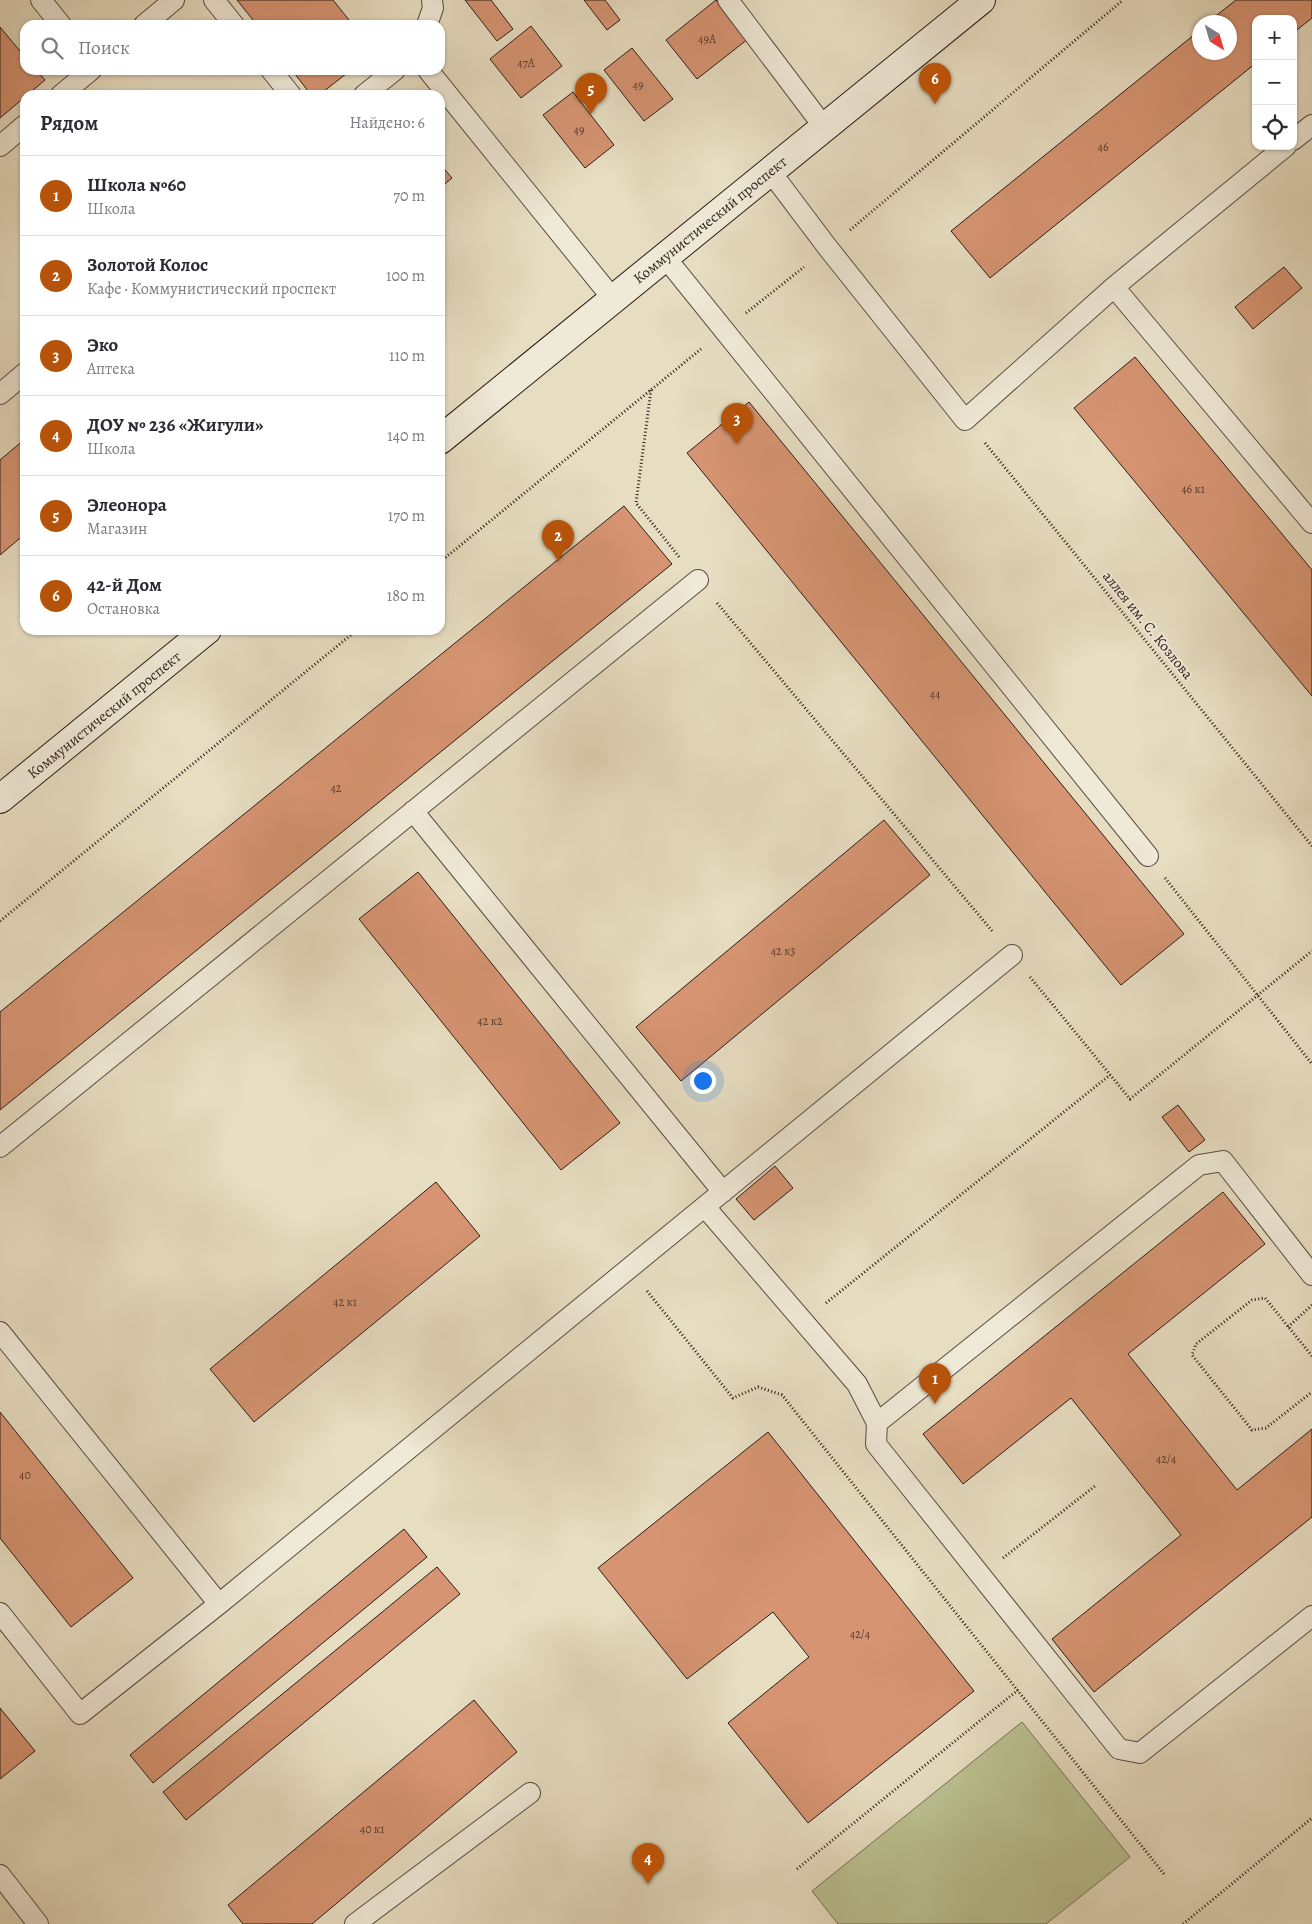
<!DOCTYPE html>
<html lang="ru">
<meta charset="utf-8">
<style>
:root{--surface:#fff;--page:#f7f7f7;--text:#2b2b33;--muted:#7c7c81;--line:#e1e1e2;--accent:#b45309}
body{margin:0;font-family:Alegreya,serif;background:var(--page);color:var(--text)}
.controls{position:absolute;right:15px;top:15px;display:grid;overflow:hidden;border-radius:10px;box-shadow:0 1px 4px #0004}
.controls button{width:45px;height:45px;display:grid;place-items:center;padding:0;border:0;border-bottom:1px solid var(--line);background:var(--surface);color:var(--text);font:25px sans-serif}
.compass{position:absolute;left:1192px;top:15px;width:45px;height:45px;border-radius:50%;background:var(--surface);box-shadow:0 1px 4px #0004;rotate:143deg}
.you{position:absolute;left:702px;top:1080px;width:18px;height:18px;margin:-12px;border:4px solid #fff;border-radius:50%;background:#1a73e8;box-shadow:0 0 0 8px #1a73e833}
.badge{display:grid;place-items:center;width:32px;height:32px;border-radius:50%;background:var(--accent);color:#fff;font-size:16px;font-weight:700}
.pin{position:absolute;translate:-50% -41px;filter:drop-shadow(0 1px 2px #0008)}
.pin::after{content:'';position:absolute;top:26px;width:18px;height:15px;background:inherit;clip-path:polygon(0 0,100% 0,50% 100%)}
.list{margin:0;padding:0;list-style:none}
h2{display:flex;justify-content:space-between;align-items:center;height:65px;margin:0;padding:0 20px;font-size:21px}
h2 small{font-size:16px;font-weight:400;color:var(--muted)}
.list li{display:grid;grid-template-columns:32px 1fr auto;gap:15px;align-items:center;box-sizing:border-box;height:80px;padding:0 20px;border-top:1px solid var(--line)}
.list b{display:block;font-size:19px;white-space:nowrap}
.list p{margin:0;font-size:16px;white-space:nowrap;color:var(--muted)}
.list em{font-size:16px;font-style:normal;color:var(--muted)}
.icon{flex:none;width:28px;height:28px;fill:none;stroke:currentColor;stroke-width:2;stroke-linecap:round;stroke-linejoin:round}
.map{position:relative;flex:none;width:1312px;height:1924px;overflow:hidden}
.search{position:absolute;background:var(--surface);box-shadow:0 1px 4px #0004;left:20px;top:20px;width:425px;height:55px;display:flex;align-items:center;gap:12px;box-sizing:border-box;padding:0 18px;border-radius:15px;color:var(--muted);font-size:19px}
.panel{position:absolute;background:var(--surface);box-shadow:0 1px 4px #0004;left:20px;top:90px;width:425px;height:545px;border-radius:15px}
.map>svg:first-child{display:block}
</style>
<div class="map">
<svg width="1312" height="1924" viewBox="0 0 1312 1924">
<rect width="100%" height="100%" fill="#e7ddc1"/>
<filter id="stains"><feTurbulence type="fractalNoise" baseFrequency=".004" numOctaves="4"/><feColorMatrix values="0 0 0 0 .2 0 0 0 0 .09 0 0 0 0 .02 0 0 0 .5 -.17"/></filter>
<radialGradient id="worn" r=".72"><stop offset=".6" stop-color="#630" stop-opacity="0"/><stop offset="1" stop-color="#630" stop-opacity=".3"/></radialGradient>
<path fill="#bac090" stroke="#726e54" d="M1022,1722l108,135 -84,67h-208l-26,-33z"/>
<path fill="#d69472" stroke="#2a1c17" d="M237,0h96l20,25h-96z
M465,0h26l22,29 -16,12z
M584,0h21l15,20 -13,10z
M716,0l32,39 -51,40 -31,-39z
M1236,0h76v18l-19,15v-14h-37v44l-266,215 -39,-47 249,-201v22h30v-30h-22z
M531,26l31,40 -41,32 -31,-39z
M0,27l25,30v13h11l9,10 -45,38z
M632,48l41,51 -29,22 -40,-51z
M292,70h59l-32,25h-8z
M573,92l41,53 -29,23 -42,-53z
M440,164l12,14 -12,10z
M1284,267l18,21 -49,41 -18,-22z
M1135,357l177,213v126l-238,-288z
M749,402l435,532 -63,51 -434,-532z
M25,439v95l-25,21v-95z
M624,506l48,58 -672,546v-98z
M884,820l46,55 -249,206 -45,-54z
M418,872l202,251 -59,47 -202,-251z
M1178,1105l27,35 -16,12 -27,-35z
M775,1166l18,22 -39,32 -18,-21z
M436,1182l44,54 -226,186 -44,-53z
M1223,1192l42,52 -137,110 109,136 75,-61v88l-218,175 -42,-53 129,-104 -110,-137 -108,86 -40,-50z
M0,1412l133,166 -62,49 -71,-89z
M768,1432l206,259 -166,132 -80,-100 81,-66 -36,-45 -86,67 -89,-111z
M404,1529l23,28 -274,226 -23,-28z
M437,1567l23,27 -274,226 -23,-28z
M474,1700l43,52 -205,172h-69l-15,-19z
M0,1708l35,43 -35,28z"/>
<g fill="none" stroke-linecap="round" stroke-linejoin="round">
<g stroke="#594c42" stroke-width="22">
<path id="service" d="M41,0l20,25
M214,0l20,25
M728,0l96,127
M144,25l30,-25
M427,25l6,-17 -1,-8
M271,70l20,25
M428,70l185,229
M61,95l30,-25
M364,95l31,-25
M1293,140l19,-15
M0,146l25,-21
M770,171l58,77 137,172 149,-133 172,-141
M665,257l483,599
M1114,287l198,236
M0,394l25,-21
M413,811l310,381
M0,1147l698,-567
M705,1207l152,177 20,39 -1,21 243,305 21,4 172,-137
M0,1332l219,272
M877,1423l322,-258 24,-4 89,114
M0,1613l80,101 139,-110 793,-649
M0,1875l38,49
M355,1924l175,-131"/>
</g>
<g stroke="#2a1c17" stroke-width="30">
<path id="secondary" d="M440,440l541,-440
M0,799l207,-169"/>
</g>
<path stroke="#2a1c17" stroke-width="3" stroke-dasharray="1 2.5" stroke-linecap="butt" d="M850,230l273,-230
M746,313l58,-46
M651,390l-15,113 44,55
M985,443l327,403
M440,562l261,-213
M717,603l276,329
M1165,878l147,186
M0,921l357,-291
M1030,977l100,122 182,-148
M647,1291l86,107 25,-11 24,8 382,479
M826,1303l284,-228
M1288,1327l24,-22
M1312,1356l-47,-58 -13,2 -56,44 -4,11 60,75 14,-2 46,-36
M1003,1558l92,-72
M797,1869l221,-179
M1183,1924l129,-106"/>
<use href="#service" stroke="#efe9d7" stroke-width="20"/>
<use href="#secondary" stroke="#efe9d7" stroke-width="28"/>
</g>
<g text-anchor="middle" stroke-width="4" stroke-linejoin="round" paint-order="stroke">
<g font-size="12" fill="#553a2e">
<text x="707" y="43">49А</text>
<text x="526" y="67">47А</text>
<text x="638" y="89">49</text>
<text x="579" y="134">49</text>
<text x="1103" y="151">46</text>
<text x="1193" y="493">46 к1</text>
<text x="935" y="698">44</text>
<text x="336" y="792">42</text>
<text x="783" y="955">42 к3</text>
<text x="490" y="1025">42 к2</text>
<text x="345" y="1306">42 к1</text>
<text x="1166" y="1463">42/4</text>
<text x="25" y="1479">40</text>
<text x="860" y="1638">42/4</text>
<text x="372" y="1833">40 к1</text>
</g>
<g font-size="15" fill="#2a1c17" stroke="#efe9d7">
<text transform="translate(710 220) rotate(-39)" y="5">Коммунистический проспект</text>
<text transform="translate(1148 625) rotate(51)" y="5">аллея им. С. Козлова</text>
<text transform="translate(104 715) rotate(-39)" y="5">Коммунистический проспект</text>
</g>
</g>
<rect width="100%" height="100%" filter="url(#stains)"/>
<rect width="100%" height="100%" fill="url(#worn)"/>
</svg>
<div class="controls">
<button>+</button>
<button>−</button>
<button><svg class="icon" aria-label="locate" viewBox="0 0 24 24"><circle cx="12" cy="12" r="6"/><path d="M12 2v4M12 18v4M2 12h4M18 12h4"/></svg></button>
</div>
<svg class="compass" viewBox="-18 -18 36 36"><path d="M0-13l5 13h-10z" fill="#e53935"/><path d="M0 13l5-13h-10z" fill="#7c7c81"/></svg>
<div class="you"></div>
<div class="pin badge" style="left:935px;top:1404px">1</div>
<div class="pin badge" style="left:558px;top:561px">2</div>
<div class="pin badge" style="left:737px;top:444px">3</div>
<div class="pin badge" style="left:648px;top:1884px">4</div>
<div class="pin badge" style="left:591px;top:114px">5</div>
<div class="pin badge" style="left:935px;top:104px">6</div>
<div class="search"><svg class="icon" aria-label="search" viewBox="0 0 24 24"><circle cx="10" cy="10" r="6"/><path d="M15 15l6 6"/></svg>Поиск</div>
<section class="panel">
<h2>Рядом<small>Найдено: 6</small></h2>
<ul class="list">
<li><span class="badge">1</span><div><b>Школа №60</b><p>Школа</p></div><em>70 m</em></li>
<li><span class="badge">2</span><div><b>Золотой Колос</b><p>Кафе · Коммунистический проспект</p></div><em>100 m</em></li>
<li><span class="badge">3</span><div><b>Эко</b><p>Аптека</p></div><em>110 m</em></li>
<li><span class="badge">4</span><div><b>ДОУ № 236 «Жигули»</b><p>Школа</p></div><em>140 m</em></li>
<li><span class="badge">5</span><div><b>Элеонора</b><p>Магазин</p></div><em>170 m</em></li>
<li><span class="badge">6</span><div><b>42-й Дом</b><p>Остановка</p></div><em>180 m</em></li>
</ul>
</section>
</div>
